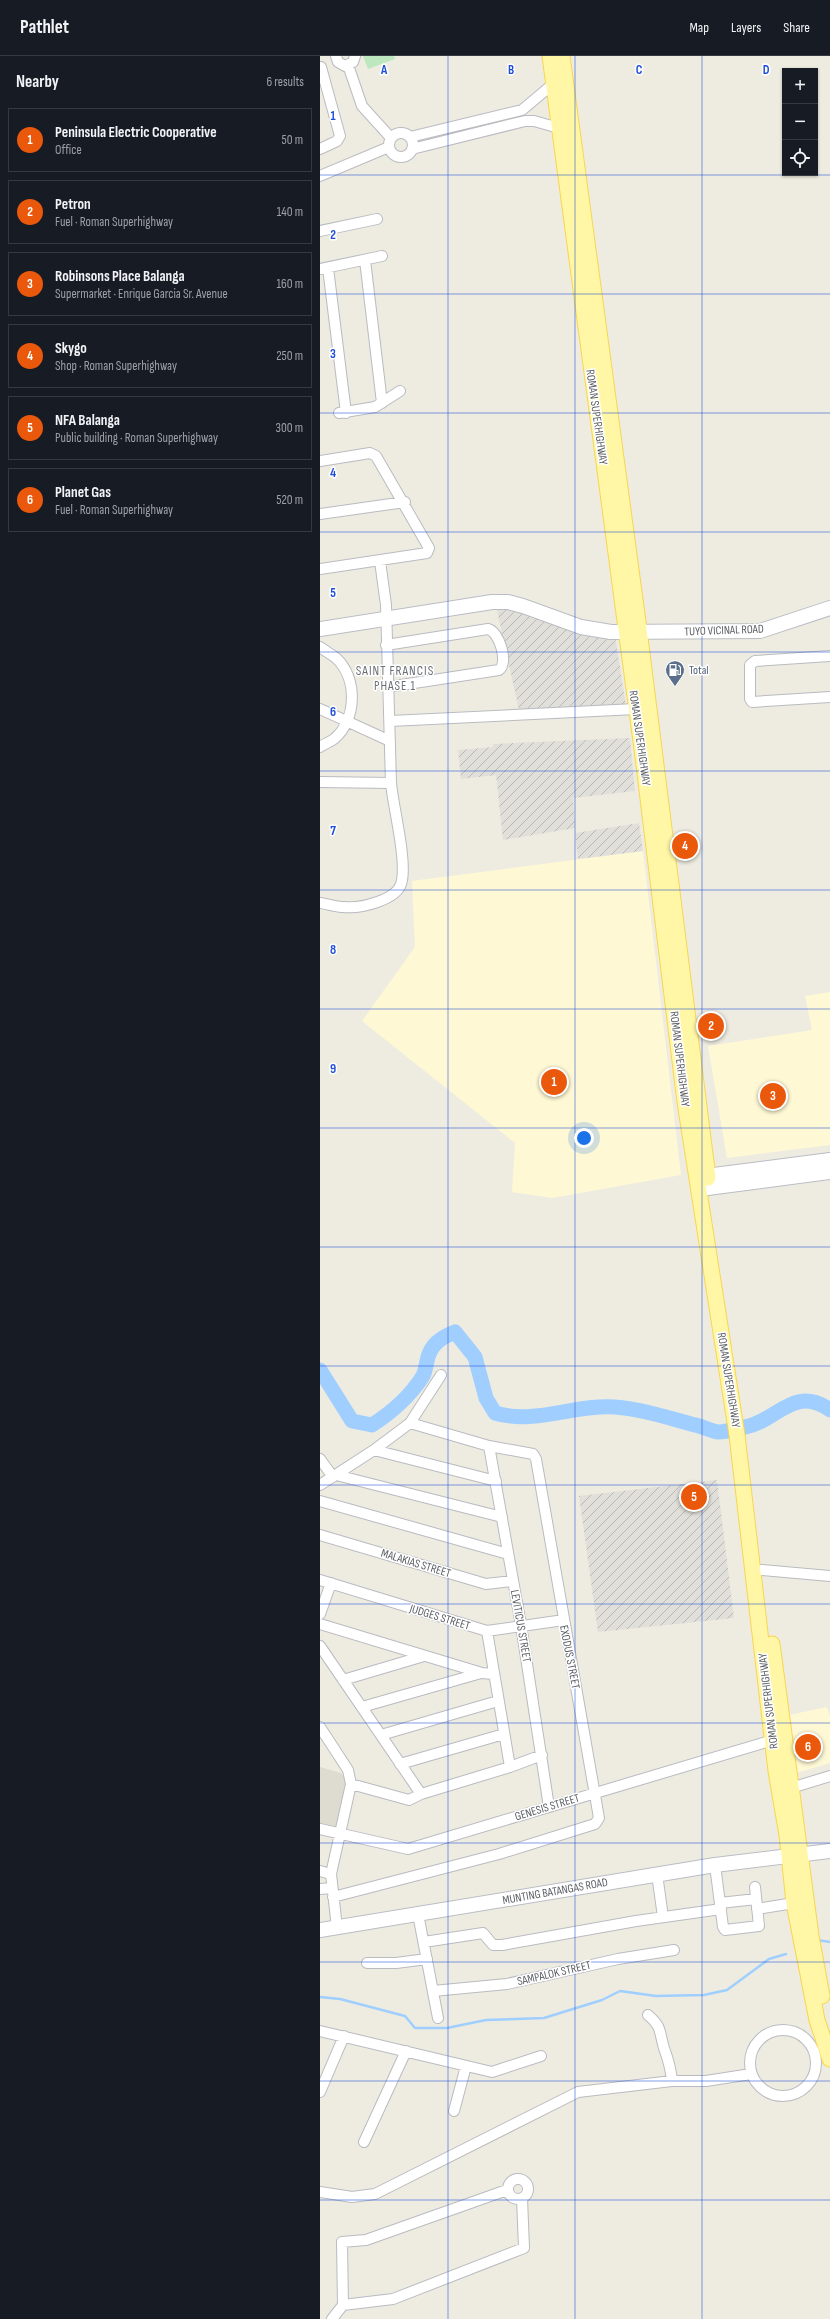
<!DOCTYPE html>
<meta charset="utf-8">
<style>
:root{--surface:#171b24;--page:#20242c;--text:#f1f3f6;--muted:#9ea1a6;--line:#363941;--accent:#ea580c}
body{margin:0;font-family:"Sofia Sans Condensed",sans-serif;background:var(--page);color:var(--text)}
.controls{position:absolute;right:12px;top:12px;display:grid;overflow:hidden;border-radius:0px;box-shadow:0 1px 3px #0004}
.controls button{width:36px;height:36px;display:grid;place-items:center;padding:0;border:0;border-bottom:1px solid var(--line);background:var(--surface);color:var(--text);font:20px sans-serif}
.you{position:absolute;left:264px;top:1082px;width:14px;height:14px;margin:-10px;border:3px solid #fff;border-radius:50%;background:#1a73e8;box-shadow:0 0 0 6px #1a73e833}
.badge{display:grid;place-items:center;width:26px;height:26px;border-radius:50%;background:var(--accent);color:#fff;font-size:13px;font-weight:700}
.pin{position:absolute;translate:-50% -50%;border:2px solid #fff;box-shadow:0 1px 4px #0006}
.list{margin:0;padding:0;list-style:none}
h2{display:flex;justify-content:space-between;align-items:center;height:52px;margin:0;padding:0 16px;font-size:17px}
h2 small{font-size:13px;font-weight:400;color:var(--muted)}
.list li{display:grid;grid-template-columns:26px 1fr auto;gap:12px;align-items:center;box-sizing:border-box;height:64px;margin:0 8px 8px;padding:0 8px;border:1px solid var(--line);border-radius:0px}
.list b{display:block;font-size:15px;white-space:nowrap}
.list p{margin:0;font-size:13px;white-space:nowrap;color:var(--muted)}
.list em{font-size:13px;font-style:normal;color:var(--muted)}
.icon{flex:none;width:22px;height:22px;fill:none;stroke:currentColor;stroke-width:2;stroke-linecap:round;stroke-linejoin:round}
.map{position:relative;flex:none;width:510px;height:2263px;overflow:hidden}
header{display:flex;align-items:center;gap:24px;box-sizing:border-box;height:56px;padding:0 20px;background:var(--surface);border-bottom:1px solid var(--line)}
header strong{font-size:19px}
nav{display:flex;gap:22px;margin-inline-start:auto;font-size:14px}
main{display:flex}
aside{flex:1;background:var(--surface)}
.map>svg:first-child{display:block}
</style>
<header>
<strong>Pathlet</strong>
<nav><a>Map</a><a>Layers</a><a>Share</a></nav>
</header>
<main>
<aside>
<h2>Nearby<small>6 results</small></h2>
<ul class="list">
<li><span class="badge">1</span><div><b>Peninsula Electric Cooperative</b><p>Office</p></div><em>50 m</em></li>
<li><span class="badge">2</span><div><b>Petron</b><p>Fuel · Roman Superhighway</p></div><em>140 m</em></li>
<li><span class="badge">3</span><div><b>Robinsons Place Balanga</b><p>Supermarket · Enrique Garcia Sr. Avenue</p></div><em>160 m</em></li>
<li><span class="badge">4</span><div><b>Skygo</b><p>Shop · Roman Superhighway</p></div><em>250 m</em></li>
<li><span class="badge">5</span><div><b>NFA Balanga</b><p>Public building · Roman Superhighway</p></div><em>300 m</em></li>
<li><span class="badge">6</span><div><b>Planet Gas</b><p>Fuel · Roman Superhighway</p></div><em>520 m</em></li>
</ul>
</aside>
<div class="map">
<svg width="510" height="2263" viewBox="0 0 510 2263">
<defs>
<pattern id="industrial-furrows" width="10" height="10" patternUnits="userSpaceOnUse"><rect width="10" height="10" fill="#e1dfd9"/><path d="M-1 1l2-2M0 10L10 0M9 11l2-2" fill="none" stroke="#b9b8b4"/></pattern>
</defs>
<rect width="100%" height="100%" fill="#eeece1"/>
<path fill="#fff8d5" d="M323,795l38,324 -129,23 -40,-6 3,-49 -153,-122 53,-74 -3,-66z
M510,936v153l-103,13 -19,-112 104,-16 -7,-34z
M507,1651l3,10v46l-40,12 -10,-58z"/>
<path fill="url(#industrial-furrows)" d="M176,550l119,30 11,69 -107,5z
M310,682l5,53 -62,7 2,30 -72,12 -7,-65 -35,4 -3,-29 35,-3v-3z
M319,767l4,28 -65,8 -3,-26z
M397,1424l17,138 -136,14 -19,-136z"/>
<path fill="#dedbd0" d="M0,1711l21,6 7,10 -9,47 -19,-5z"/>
<path fill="#bce7bf" d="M43,0h31l1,3 -27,10z"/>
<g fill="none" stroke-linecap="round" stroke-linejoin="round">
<path stroke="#a0cfff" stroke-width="2.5" d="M497,1884l13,2
M0,1941l20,2 65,17 10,12h32l39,-8 58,-2 58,-18 18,-9 36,5 48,-1 23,-5 42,-31 17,-5"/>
<path stroke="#a0cfff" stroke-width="15" d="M0,1314l32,51 20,4c19,-12 39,-30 51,-49 2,-4 3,-10 4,-15 3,-16 13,-23 28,-29l20,25 11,41 9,15c40,12 79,-9 120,-6 27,2 54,11 80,18 7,1 15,6 23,7 8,0 19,-3 27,-5 31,-5 49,-43 85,-17"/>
<g stroke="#b9bbc1" stroke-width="12">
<path id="street" d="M16,0l2,6 7,4 8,-4 2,-6
M28,9l14,41 29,32
M69 89a12 12 0 1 1 24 0a12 12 0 1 1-24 0Z
M90,81l112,-27 31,-26
M0,93l17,-8 3,-5 -19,-69
M92,93l113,-28h9l25,7
M0,120l69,-29
M0,175l57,-12
M45,204l17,143
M8,212l18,145
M0,213l62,-13
M19,357l36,-6 25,-16
M0,405l50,-8 6,3 53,92 -2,5 -107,16
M0,458l85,-12
M66,589l102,-16c11,2 21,34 11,41l-111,17
M0,591c5,4 11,7 16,11 22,20 21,62 -2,81 -4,3 -10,5 -14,8
M510,600l-75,5 -5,4v34l2,3 78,-5
M0,653l70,32
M70,665l246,-12
M0,726l71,1 -5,-178 -6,-44
M0,847c8,1 16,4 24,4 16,2 52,-7 57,-23 7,-21 -8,-77 -10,-101
M90,1367l31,-48
M169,1390l32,179 28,182
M54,1394l122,31
M0,1403l13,18
M16,1419l166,42
M0,1429l54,-35 36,-27 79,23 44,8 3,5 63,359 -4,6 -96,30 -166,43
M0,1445l188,53
M0,1479l166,49 26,-3
M442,1514l68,6
M0,1524l167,51 77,-11
M0,1558l11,-31
M0,1568l162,49 11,1
M167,1575l23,136
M0,1590l101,148
M23,1624l81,-24
M42,1651l119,-34
M0,1671l28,43 3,14 -20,90 6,54
M61,1679l117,-34
M80,1708l104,-30
M31,1728l58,16 12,-6 89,-27 32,-12
M471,1732l39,-12
M0,1773l88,20 365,-109
M395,1809l8,62 2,3 34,-4 -4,-39
M0,1815l11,3
M337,1818l6,43
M0,1833l12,-1
M400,1847l36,-4
M437,1853l37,-6
M98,1858l20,104
M104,1886l59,-9 10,12h9l134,-24 85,-12
M47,1907h29l31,-4
M113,1935l74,-7 111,-25 56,-9
M328,1959c14,12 11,16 16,33 4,11 7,21 8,33
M430 2007a33 33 0 1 1 66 0a33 33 0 1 1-66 0Z
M0,1975l172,41 49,-16
M0,2036l24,-56
M134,2055l12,-45
M44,2086l42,-91
M188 2133a10 10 0 1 1 20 0a10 10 0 1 1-20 0Z
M0,2136l32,5 23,-3 203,-102 94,-11h34l45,-7
M23,2249l50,-6 131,-51 -2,-50
M12,2263l11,-14 -1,-63 24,-2 141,-50"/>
</g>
<g stroke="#babdc4" stroke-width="16">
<path id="secondary" d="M0,573l172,-27h16l15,4 58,21 30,5 149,-1 70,-23
M378,1121l132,-17
M380,1133l130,-17
M0,1874l395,-65 115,-14"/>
</g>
<g stroke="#f9d54f" stroke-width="17">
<path id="primary" d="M230,0l92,693 43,353 52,333 39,336 11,64 7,68 23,117 13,39
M242,0l76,566 70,556
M452,1588l39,292 11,60"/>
</g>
<use href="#street" stroke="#fff" stroke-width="10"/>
<use href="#secondary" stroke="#fff" stroke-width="14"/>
<use href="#primary" stroke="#fff7a5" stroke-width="15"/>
</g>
<path fill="none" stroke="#1d4ed8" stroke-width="1" stroke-opacity="0.55" d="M128,0v2263M255,0v2263M382,0v2263M0,119h510M0,238h510M0,357h510M0,476h510M0,596h510M0,715h510M0,834h510M0,953h510M0,1072h510M0,1191h510M0,1310h510M0,1429h510M0,1548h510M0,1667h510M0,1787h510M0,1906h510M0,2025h510M0,2144h510"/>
<defs>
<g id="fuel-pin" transform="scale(1)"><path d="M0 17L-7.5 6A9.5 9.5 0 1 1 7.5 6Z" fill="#5c6f8a" stroke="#fff"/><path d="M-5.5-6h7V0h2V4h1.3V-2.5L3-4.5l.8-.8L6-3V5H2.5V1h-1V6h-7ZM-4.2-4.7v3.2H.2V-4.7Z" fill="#fff"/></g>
</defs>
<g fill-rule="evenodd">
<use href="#fuel-pin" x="355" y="614"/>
</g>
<g text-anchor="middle" stroke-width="3" stroke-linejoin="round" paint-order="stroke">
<g font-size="12" fill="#5a5d63" stroke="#fff">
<text transform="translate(277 361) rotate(82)" y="4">ROMAN SUPERHIGHWAY</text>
<text transform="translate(404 574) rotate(-2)" y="4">TUYO VICINAL ROAD</text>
<text transform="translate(320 682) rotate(82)" y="4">ROMAN SUPERHIGHWAY</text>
<text transform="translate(360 1003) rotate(83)" y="4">ROMAN SUPERHIGHWAY</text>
<text transform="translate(409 1324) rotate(81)" y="4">ROMAN SUPERHIGHWAY</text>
<text transform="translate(96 1507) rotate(17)" y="4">MALAKIAS STREET</text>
<text transform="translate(120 1561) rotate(17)" y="4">JUDGES STREET</text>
<text transform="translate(201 1570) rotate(80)" y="4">LEVITICUS STREET</text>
<text transform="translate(250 1601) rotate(79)" y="4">EXODUS STREET</text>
<text transform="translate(448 1645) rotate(-97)" y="4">ROMAN SUPERHIGHWAY</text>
<text transform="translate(227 1751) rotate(-17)" y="4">GENESIS STREET</text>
<text transform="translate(235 1835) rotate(-10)" y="4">MUNTING BATANGAS ROAD</text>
<text transform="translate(234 1917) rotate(-13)" y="4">SAMPALOK STREET</text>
</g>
<g font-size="12" fill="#4e5e75" stroke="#fff" text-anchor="start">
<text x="369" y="618">Total</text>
</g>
<g font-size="13" letter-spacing="1" fill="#6b6f75" stroke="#fff">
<text x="75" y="619">SAINT FRANCIS<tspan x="75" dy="15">PHASE 1</tspan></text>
</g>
</g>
<g font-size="13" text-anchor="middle" font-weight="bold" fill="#1d4ed8" stroke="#fff" stroke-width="3" stroke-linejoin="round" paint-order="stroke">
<text x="64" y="18">A</text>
<text x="191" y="18">B</text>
<text x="319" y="18">C</text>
<text x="446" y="18">D</text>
<text x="13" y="64">1</text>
<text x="13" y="183">2</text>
<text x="13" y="302">3</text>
<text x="13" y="421">4</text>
<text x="13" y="541">5</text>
<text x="13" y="660">6</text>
<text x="13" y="779">7</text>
<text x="13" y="898">8</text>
<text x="13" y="1017">9</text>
</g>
</svg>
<div class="controls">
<button>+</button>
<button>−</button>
<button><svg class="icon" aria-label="locate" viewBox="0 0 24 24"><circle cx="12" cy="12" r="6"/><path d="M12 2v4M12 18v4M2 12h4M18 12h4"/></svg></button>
</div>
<div class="you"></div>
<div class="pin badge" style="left:234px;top:1026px">1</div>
<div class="pin badge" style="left:391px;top:970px">2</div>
<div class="pin badge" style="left:453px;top:1040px">3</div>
<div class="pin badge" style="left:365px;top:790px">4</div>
<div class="pin badge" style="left:374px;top:1441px">5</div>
<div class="pin badge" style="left:488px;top:1691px">6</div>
</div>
</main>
